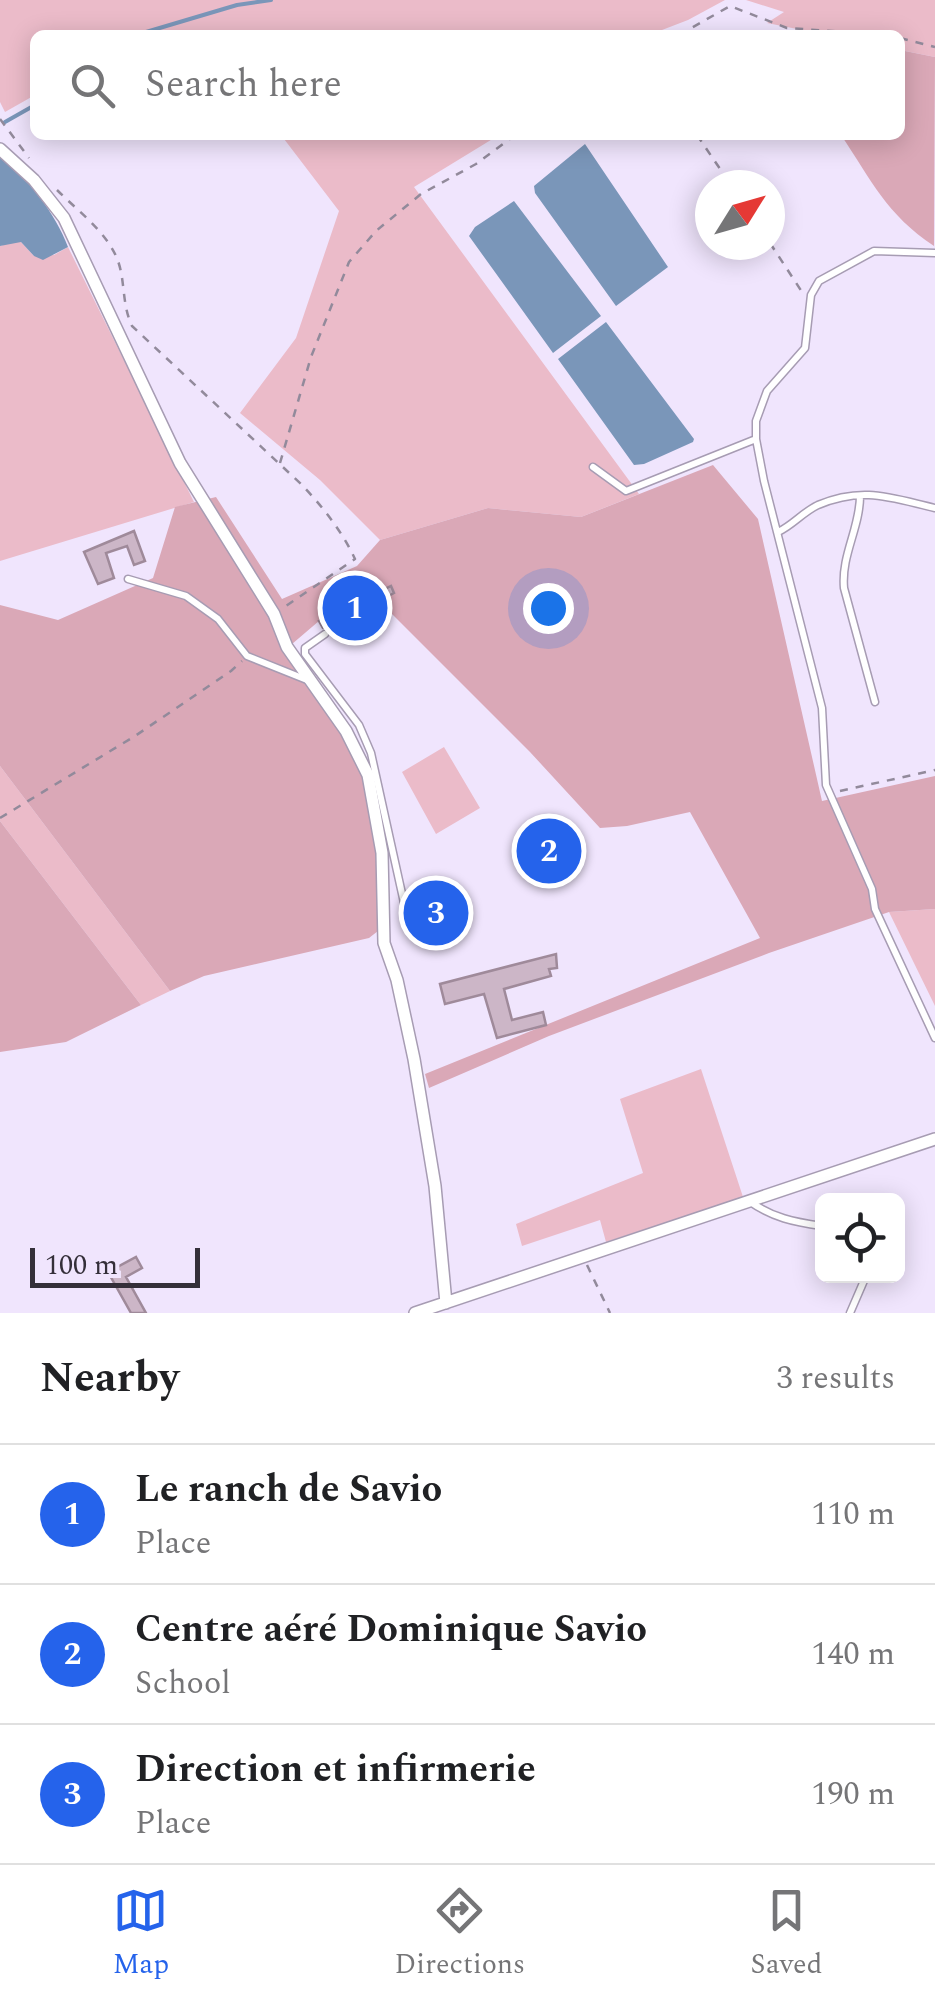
<!DOCTYPE html>
<meta charset="utf-8">
<style>
:root{--surface:#fff;--page:#f2f2f2;--text:#202124;--muted:#757577;--line:#e0e0e0;--accent:#2563eb}
body{margin:0;font-family:Spectral,serif;background:var(--page);color:var(--text)}
.controls{position:absolute;right:30px;bottom:30px;display:grid;overflow:hidden;border-radius:15px;box-shadow:0 5px 25px #0003}
.controls button{width:90px;height:90px;display:grid;place-items:center;padding:0;border:0;border-bottom:2px solid var(--line);background:var(--surface);color:var(--text);font:50px sans-serif}
.compass{position:absolute;left:695px;top:170px;width:90px;height:90px;border-radius:50%;background:var(--surface);box-shadow:0 5px 25px #0003;rotate:53deg}
.scale{position:absolute;left:30px;bottom:25px;width:170px;box-sizing:border-box;padding-left:10px;border:5px solid #342f39;border-top:0;font-size:28px;line-height:35px;white-space:nowrap;color:#342f39;-webkit-text-stroke:8px #f0e5fd;paint-order:stroke}
.you{position:absolute;left:548px;top:608px;width:35px;height:35px;margin:-25px;border:8px solid #fff;border-radius:50%;background:#1a73e8;box-shadow:0 0 0 15px #1a73e833}
.badge{display:grid;place-items:center;width:65px;height:65px;border-radius:50%;background:var(--accent);color:#fff;font-size:32px;font-weight:700}
.pin{position:absolute;translate:-50% -50%;border:5px solid #fff;box-shadow:0 2px 10px #0006}
.list{margin:0;padding:0;list-style:none}
h2{display:flex;justify-content:space-between;align-items:center;height:130px;margin:0;padding:0 40px;font-size:42px}
h2 small{font-size:32px;font-weight:400;color:var(--muted)}
.list li{display:grid;grid-template-columns:65px 1fr auto;gap:30px;align-items:center;box-sizing:border-box;height:140px;padding:0 40px;border-top:2px solid var(--line)}
.list b{display:block;font-size:38px;white-space:nowrap}
.list p{margin:0;font-size:32px;white-space:nowrap;color:var(--muted)}
.list em{font-size:32px;font-style:normal;color:var(--muted)}
.icon{flex:none;width:55px;height:55px;fill:none;stroke:currentColor;stroke-width:2;stroke-linecap:round;stroke-linejoin:round}
.map{position:relative;flex:none;width:935px;height:1313px;overflow:hidden}
.search{position:absolute;background:var(--surface);box-shadow:0 5px 25px #0003;left:30px;right:30px;top:30px;height:110px;display:flex;align-items:center;gap:25px;box-sizing:border-box;padding:0 35px;border-radius:15px;color:var(--muted);font-size:38px}
.sheet{height:550px;background:var(--surface)}
nav{display:flex;justify-content:space-around;align-items:center;box-sizing:border-box;height:140px;border-top:2px solid var(--line);background:var(--surface);font-size:28px;color:var(--muted)}
nav a{display:grid;justify-items:center;gap:5px}
nav .on{color:var(--accent)}
.map>svg:first-child{display:block}
</style>
<div class="map">
<svg width="935" height="1313" viewBox="0 0 935 1313">
<rect width="100%" height="100%" fill="#f0e5fd"/>
<path fill="#ebbbc9" d="M0,0h725l-37,20 -39,15h-614v60l-30,17 -5,-10z
M746,0h189v57l-35,-7v-15h-73l-60,-12 17,-11z
M281,135h218l-85,52 225,307 -58,23 -93,-9 -108,32 -60,-60 -80,-67 56,-75 43,-127z
M15,241l6,1 13,14 20,-1 14,-8 126,255 -194,59v-315z
M444,747l36,61 -44,26 -34,-62z
M0,766l170,225 -29,14 -141,-184z
M935,909v97l-46,-94z
M701,1069l42,128 -137,45 -6,-22 -78,26 -6,-22 127,-51 -23,-74z"/>
<path fill="#daa8b7" d="M900,50l35,7 -1,189c-48,-32 -62,-65 -93,-111h59z
M713,465l45,54 64,282 113,-25v133l-46,3 -120,41 -220,83 -120,52 -4,-14 335,-136 -70,-126 -63,14 -27,2 -70,-76 -139,-139 -14,-20 -6,1 -52,27 -34,29 57,84 23,43 13,87v67l-9,7 -165,38 -34,15 -170,-225v-161l58,15 95,-42 22,-71 41,-10 66,102 75,-33 23,-26 108,-32 93,9z
M0,821l141,184 -75,37 -66,10z"/>
<path fill="#7a96b9" d="M585,144l83,123 -52,39 -81,-113 -1,-7z
M0,155c28,25 55,57 68,92l-25,13 -9,-4 -13,-14 -21,4z
M514,201l87,115 -48,37 -84,-117 6,-9z
M606,322l88,117 -1,3 -49,22 -10,1 -76,-106z"/>
<g fill="none" stroke-linecap="round" stroke-linejoin="round">
<path stroke="#7a96b9" stroke-width="4" d="M136,35l101,-30 34,-5
M5,122l30,-17"/>
</g>
<path fill="#ccb6c7" stroke="#9f8a9a" stroke-width="2.5" d="M134,531l11,30 -11,4 -7,-19 -21,7 8,25 -16,6 -14,-32z
M391,586l3,7 -66,35h-5l-4,-7z
M556,954l1,14 -8,1 2,7 -47,13 8,31 31,-8 3,13 -49,13 -13,-44 -39,10 -5,-20z
M136,1257l6,11 -16,9 20,36h-15l-23,-41z"/>
<g fill="none" stroke-linecap="round" stroke-linejoin="round">
<g stroke="#a79cb3" stroke-width="9">
<path id="lane" d="M935,253l-61,-2 -55,30 -8,14 -6,53 -38,43 -11,30v18l8,42 58,227 4,77 46,104 3,20 60,129
M593,467l33,24 130,-52
M860,496c0,32 -19,59 -16,92l31,114
M778,532c15,-7 25,-20 40,-27 45,-19 73,-7 117,3
M128,579l58,17 32,23 29,37 60,24
M325,634l-20,14v6l54,71 12,28 39,177
M749,1201c24,17 45,21 73,25
M850,1313l16,-37"/>
</g>
<g stroke="#a79cb3" stroke-width="14">
<path id="street" d="M0,149l34,31 30,38 116,245 94,151 13,33 59,84 22,44 14,78 2,90 13,37 17,79 21,127 11,117
M415,1313l520,-174"/>
</g>
<path stroke="#928a9b" stroke-width="2.5" stroke-dasharray="8 8" stroke-linecap="butt" d="M679,35l51,-29 57,22 102,7
M900,38l35,9
M0,119l29,39
M697,135l34,50
M57,190c20,20 47,40 59,66 10,22 5,47 16,70l169,158c21,22 41,47 54,75l-72,49
M770,243l32,49
M280,463l31,-106 38,-95 27,-31 45,-37 55,-30 39,-29
M840,791l95,-21
M0,818l135,-82 96,-65 11,-10
M587,1265l23,48"/>
<use href="#lane" stroke="#fff" stroke-width="6"/>
<use href="#street" stroke="#fff" stroke-width="11"/>
</g>
</svg>
<div class="controls">
<button><svg class="icon" aria-label="locate" viewBox="0 0 24 24"><circle cx="12" cy="12" r="6"/><path d="M12 2v4M12 18v4M2 12h4M18 12h4"/></svg></button>
</div>
<svg class="compass" viewBox="-18 -18 36 36"><path d="M0-13l5 13h-10z" fill="#e53935"/><path d="M0 13l5-13h-10z" fill="#757577"/></svg>
<div class="scale">100 m</div>
<div class="you"></div>
<div class="pin badge" style="left:355px;top:608px">1</div>
<div class="pin badge" style="left:549px;top:851px">2</div>
<div class="pin badge" style="left:436px;top:913px">3</div>
<div class="search"><svg class="icon" aria-label="search" viewBox="0 0 24 24"><circle cx="10" cy="10" r="6"/><path d="M15 15l6 6"/></svg>Search here</div>
</div>
<section class="sheet">
<h2>Nearby<small>3 results</small></h2>
<ul class="list">
<li><span class="badge">1</span><div><b>Le ranch de Savio</b><p>Place</p></div><em>110 m</em></li>
<li><span class="badge">2</span><div><b>Centre aéré Dominique Savio</b><p>School</p></div><em>140 m</em></li>
<li><span class="badge">3</span><div><b>Direction et infirmerie</b><p>Place</p></div><em>190 m</em></li>
</ul>
</section>
<nav>
<a class="on"><svg class="icon" aria-label="map" viewBox="0 0 24 24"><path d="M3 6l6-2 6 2 6-2v14l-6 2-6-2-6 2zM9 4v14M15 6v14"/></svg>Map</a>
<a><svg class="icon" aria-label="directions" viewBox="0 0 24 24"><path d="M12 3l9 9-9 9-9-9zM9 14v-3h6M13 9l2 2-2 2"/></svg>Directions</a>
<a><svg class="icon" aria-label="saved" viewBox="0 0 24 24"><path d="M7 4h10v16l-5-4-5 4z"/></svg>Saved</a>
</nav>
